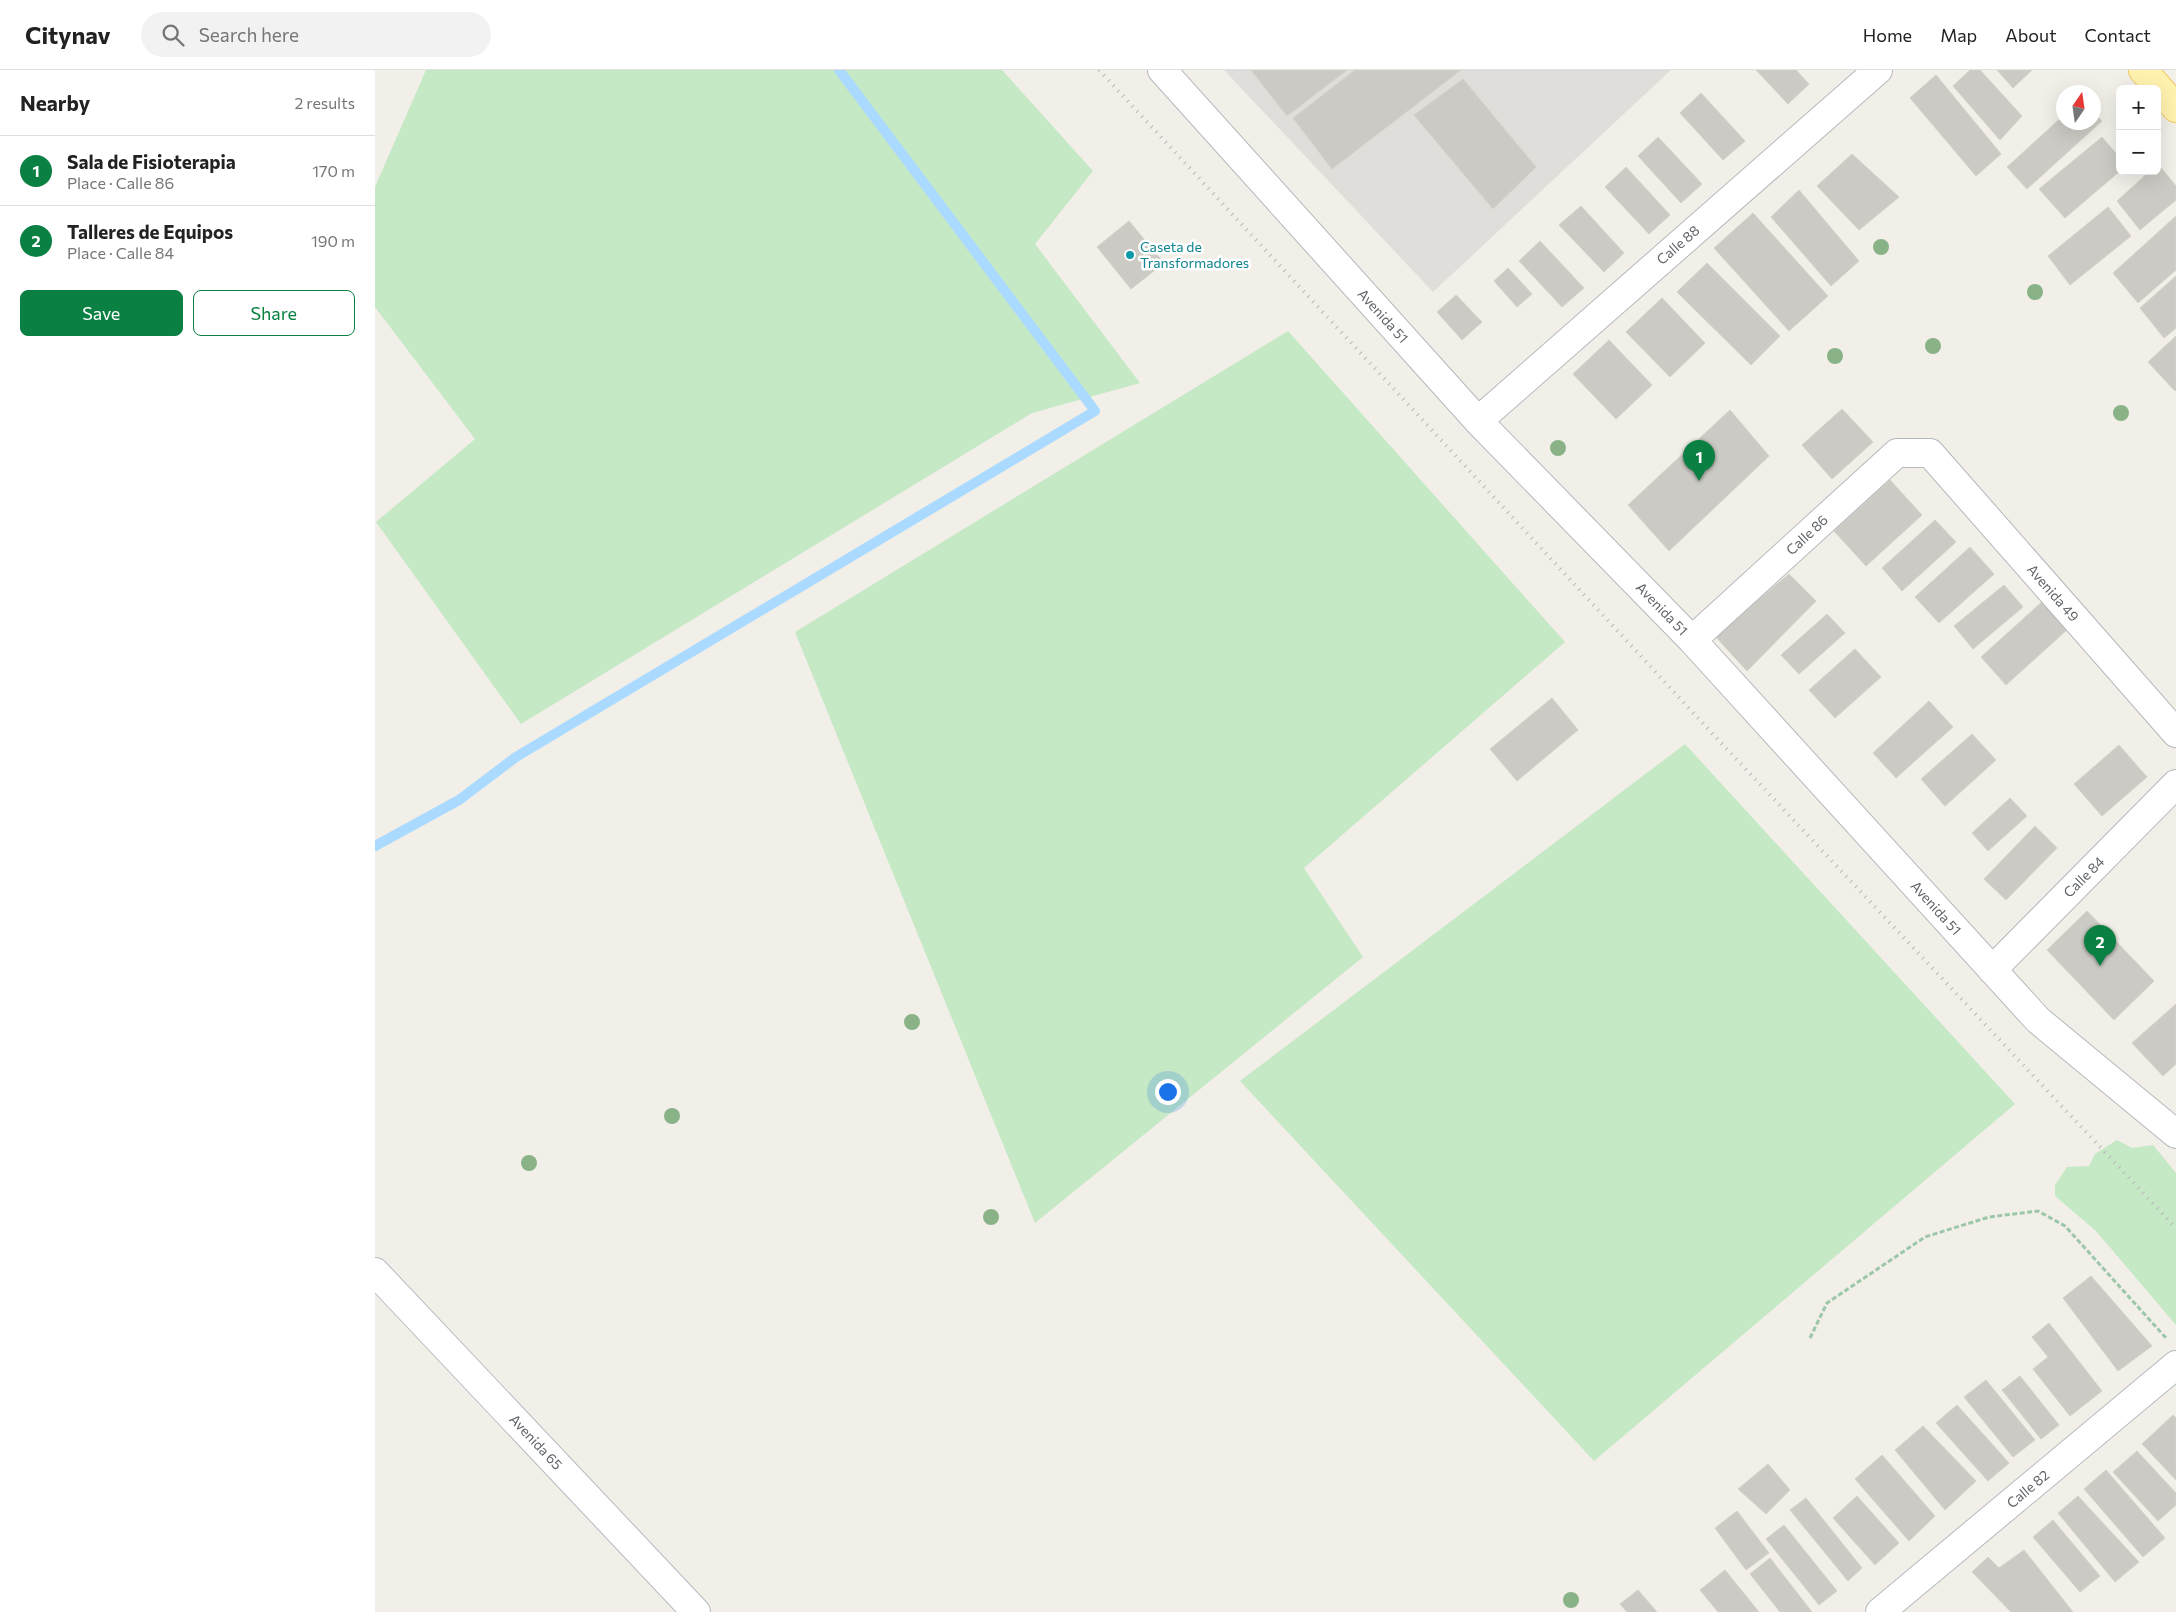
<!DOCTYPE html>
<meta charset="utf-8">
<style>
:root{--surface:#fff;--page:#f2f2f2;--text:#222;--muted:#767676;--line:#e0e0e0;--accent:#0b8043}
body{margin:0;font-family:Commissioner,sans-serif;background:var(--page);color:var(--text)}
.controls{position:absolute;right:15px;top:15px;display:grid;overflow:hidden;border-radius:8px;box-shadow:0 5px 20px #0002}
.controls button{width:45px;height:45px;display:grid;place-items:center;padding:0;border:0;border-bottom:1px solid var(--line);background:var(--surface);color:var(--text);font:25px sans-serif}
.compass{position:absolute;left:1681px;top:15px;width:45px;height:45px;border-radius:50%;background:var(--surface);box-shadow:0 5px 20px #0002;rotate:13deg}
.you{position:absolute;left:792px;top:1021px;width:18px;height:18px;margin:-12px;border:4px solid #fff;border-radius:50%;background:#1a73e8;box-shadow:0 0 0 8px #1a73e833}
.badge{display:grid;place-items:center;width:32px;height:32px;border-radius:50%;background:var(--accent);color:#fff;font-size:16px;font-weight:700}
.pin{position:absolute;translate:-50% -41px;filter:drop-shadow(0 1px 2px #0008)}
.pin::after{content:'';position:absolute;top:26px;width:18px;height:15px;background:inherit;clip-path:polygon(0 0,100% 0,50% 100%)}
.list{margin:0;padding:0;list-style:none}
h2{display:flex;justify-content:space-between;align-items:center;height:65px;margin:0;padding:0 20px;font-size:21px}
h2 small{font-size:16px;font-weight:400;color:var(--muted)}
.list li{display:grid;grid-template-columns:32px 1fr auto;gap:15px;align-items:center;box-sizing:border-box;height:70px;padding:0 20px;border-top:1px solid var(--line)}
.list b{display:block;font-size:19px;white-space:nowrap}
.list p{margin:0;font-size:16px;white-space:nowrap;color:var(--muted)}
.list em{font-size:16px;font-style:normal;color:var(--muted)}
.actions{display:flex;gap:10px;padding:15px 20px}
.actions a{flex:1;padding:11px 0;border:1px solid var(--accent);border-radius:8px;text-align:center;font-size:18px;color:var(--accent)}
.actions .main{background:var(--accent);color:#fff}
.icon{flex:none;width:28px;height:28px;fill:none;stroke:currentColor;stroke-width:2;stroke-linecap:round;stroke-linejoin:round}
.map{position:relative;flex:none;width:1801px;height:1542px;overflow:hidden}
header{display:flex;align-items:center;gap:30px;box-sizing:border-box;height:70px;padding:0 25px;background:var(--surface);border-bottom:1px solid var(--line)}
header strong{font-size:24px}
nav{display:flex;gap:28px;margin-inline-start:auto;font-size:18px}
.search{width:350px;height:45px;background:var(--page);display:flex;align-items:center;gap:12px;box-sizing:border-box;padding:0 18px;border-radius:28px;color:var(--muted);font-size:19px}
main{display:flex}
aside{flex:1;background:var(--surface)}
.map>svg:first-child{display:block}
</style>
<header>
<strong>Citynav</strong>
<div class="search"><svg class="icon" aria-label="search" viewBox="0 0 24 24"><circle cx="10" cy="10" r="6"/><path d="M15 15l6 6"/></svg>Search here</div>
<nav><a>Home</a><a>Map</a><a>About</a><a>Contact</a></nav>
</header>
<main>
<aside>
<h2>Nearby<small>2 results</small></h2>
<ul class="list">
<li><span class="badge">1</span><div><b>Sala de Fisioterapia</b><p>Place · Calle 86</p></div><em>170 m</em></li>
<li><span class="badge">2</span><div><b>Talleres de Equipos</b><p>Place · Calle 84</p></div><em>190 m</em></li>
</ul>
<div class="actions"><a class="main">Save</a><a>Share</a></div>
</aside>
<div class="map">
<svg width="1801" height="1542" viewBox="0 0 1801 1542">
<rect width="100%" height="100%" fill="#f1efe8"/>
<path fill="#e0deda" d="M849,0h447l-238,222z"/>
<path fill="#c5e8c5" d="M51,0h576l91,101 -58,73 105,139 -108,30 -511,311 -145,-202 99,-83 -100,-132v-120z
M913,261l277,311 -261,226 59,89 -328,266 -240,-591z
M1310,674l330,360 -421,357 -354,-380z
M1742,1070l15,8 21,-3 23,28v152l-80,-94 -41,-35v-11l12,-18 22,-1 6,-12z"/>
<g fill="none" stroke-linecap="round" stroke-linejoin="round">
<path stroke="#aadaff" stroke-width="10" d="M0,776l84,-46 57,-43 579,-346 -256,-341"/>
</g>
<path fill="#cccac5" stroke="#d6d1c6" d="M876,0h96l-60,46z
M980,0h106l-129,99 -39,-51z
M1381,0h40l13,14 -21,20z
M1595,0h10l42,46 -22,24 -47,-54z
M1622,0h35l-19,18z
M1561,5l65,79 -25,22 -66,-78z
M1088,9l73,88 -43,42 -79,-94z
M1326,23l44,48 -22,19 -43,-47z
M1718,42l9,9 -75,68 -20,-22 56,-51v6h30z
M1283,67l44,47 -21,19 -43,-47z
M1727,67l18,21v13l-55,47 -26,-29z
M1477,84l47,43 -40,33 -42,-44z
M1783,94l18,22v14l-36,30 -23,-29 33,-30h7z
M1251,97l44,48 -21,19 -44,-47z
M1424,120l60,71 -28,25 -60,-69z
M1206,136l43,47 -20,19 -45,-47z
M1733,137l23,29 -61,49 -22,-29z
M1378,143l75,83 -39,35 -75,-83z
M1801,146v54l-38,33 -25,-30z
M754,151l35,42 -33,26 -34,-42z
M1165,171l44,47 -22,19 -43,-46z
M1332,193l73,73 -29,29 -74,-73z
M1133,198l24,26 -15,13 -23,-26z
M1801,206v52l-12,10 -24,-30z
M1081,225l26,27 -20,18 -25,-28z
M1287,228l43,45 -35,34 -44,-45z
M1801,266v54l-1,1 -27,-29z
M1234,270l43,45 -36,34 -43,-45z
M1467,339l31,33 -41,37 -30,-34z
M1355,340l39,46 -100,95 -41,-46z
M1515,410l32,35 -56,51 -32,-35z
M1560,450l21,22 -54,49 -20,-23z
M1595,477l24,27 -55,49 -24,-26z
M1414,504l27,27 -69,70 -32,-35z
M1629,515l19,22 -50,42 -19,-23z
M1669,530l25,28 -63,57 -25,-28z
M1452,544l18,19 -46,41 -18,-19z
M1480,579l26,28 -46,41 -26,-28z
M1177,628l26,32 -61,51 -27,-32z
M1554,631l24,26 -57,51 -23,-25z
M1597,664l24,26 -51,46 -24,-27z
M1744,675l28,32 -45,39 -28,-32z
M1635,728l17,18 -39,35 -16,-18z
M1660,756l22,22 -51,52 -22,-21z
M1712,841l67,70 -40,39 -67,-70z
M1801,934v60l-13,12 -31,-33z
M1716,1206l61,70 -34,25 -55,-73z
M1674,1253l53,68 -32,25 -37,-47 15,-12 -16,-20z
M1645,1306l39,49 -18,14 -39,-49z
M1611,1310l49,60 -22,17 -49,-60z
M1582,1335l52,58 -21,18 -52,-58z
M1798,1345l3,3v62l-34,-36z
M1548,1356l53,55 -31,29 -50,-60z
M1762,1381l39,42v12l-18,16 -45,-49z
M1507,1385l53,61 -26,25 -54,-62z
M1393,1394l22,26 -24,24 -28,-25z
M1731,1400l59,68 -22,19 -59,-68z
M1482,1426l42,47 -24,22 -42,-47z
M1703,1426l61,66 -24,20 -57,-69z
M1431,1428l56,70 -14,13 -58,-71z
M1362,1441l32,42 -23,17 -31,-42z
M1678,1450l47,56 -20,16 -47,-55z
M1409,1455l53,66 -18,14 -53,-66z
M1649,1480l49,62h-62l-39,-40 16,-15 11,11z
M1395,1488l42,54h-32l-30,-38z
M1350,1500l34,42h-41l-18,-22z
M1263,1520l19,22h-30l-7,-8z"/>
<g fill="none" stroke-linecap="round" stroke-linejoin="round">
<g stroke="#b5b8bc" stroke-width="30">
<path id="street" d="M787,0l316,351 214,219 346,380 138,114
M1103,351l400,-351
M1317,570l205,-187h33l246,280
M1617,900l184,-186"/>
</g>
<g stroke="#b6babf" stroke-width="30">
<path id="secondary" d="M0,1202l321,340
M1505,1542l296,-247"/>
</g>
<g stroke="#f2c960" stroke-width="30">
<path id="primary" d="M1768,0l33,38"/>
</g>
<path stroke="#9cc7a9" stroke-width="3" stroke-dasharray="5 2.5" stroke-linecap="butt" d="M1435,1268l17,-35 98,-66 64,-20 49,-6 27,15 101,112"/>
<use href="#street" stroke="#fff" stroke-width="28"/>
<use href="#secondary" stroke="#fff" stroke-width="28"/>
<use href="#primary" stroke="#fff2af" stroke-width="28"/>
<path stroke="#b6b7b8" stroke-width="4" stroke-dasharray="1 6" stroke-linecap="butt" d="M724,0l611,661 466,497"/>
</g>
<g fill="#89b387">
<circle cx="1506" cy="177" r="8"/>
<circle cx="1660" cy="222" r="8"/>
<circle cx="1558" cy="276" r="8"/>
<circle cx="1460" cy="286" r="8"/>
<circle cx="1746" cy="343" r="8"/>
<circle cx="1183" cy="378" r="8"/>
<circle cx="537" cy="952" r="8"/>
<circle cx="297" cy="1046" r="8"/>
<circle cx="154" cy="1093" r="8"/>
<circle cx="616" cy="1147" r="8"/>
<circle cx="1196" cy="1530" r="8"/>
</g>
<circle fill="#0f9aa8" stroke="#fff" stroke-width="2" cx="755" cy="185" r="5"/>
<g text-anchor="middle" stroke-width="5" stroke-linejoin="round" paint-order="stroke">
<g font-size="14" fill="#5f6368" stroke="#fff">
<text transform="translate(1303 175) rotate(-41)" y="5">Calle 88</text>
<text transform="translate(1008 246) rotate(48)" y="5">Avenida 51</text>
<text transform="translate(1432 465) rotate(-43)" y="5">Calle 86</text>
<text transform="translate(1678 523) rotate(49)" y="5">Avenida 49</text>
<text transform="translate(1287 539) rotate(46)" y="5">Avenida 51</text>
<text transform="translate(1709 807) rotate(-45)" y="5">Calle 84</text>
<text transform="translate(1561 838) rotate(48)" y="5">Avenida 51</text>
<text transform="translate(161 1372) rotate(47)" y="5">Avenida 65</text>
<text transform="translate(1653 1419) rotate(-40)" y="5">Calle 82</text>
</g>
<g font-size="14" fill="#0d838f" stroke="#fff" text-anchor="start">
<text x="765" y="182">Caseta de<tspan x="765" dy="16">Transformadores</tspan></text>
</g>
</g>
</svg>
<div class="controls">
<button>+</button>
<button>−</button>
</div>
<svg class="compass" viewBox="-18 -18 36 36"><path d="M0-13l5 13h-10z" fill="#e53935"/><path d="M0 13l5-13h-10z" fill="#767676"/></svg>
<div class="you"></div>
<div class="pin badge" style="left:1324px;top:411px">1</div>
<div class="pin badge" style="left:1725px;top:896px">2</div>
</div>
</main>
